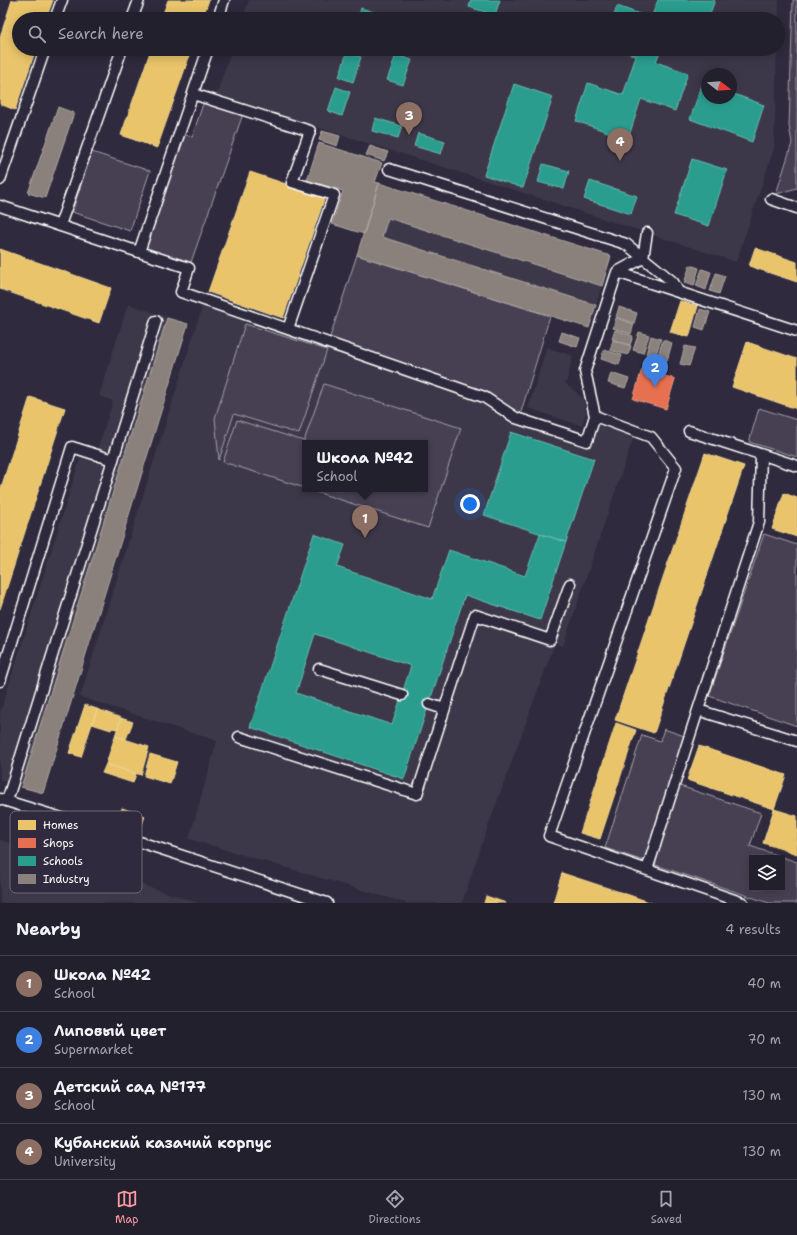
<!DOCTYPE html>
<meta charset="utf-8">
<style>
:root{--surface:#23202e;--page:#2b2836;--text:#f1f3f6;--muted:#a3a3aa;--line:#403e4a;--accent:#ff9aa2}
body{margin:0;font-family:"Shantell Sans",sans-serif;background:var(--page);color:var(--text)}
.controls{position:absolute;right:12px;bottom:12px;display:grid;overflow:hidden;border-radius:0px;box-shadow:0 2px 10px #0003}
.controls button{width:36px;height:36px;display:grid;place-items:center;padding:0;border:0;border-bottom:1px solid var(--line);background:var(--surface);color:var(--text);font:20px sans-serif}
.compass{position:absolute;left:701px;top:68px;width:36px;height:36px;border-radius:50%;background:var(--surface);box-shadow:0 2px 10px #0003;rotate:107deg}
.you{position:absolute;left:470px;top:504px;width:14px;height:14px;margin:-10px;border:3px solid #fff;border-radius:50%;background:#1a73e8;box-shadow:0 0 0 6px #1a73e833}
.badge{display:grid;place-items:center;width:26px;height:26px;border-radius:50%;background:var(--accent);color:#fff;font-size:13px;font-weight:700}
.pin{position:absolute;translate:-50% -33px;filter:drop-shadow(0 1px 2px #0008)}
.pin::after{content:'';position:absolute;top:21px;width:14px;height:12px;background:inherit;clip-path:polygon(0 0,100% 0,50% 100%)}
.popup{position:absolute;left:302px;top:440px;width:126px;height:52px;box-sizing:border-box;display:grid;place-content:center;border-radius:0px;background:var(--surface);filter:drop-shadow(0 1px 3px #0005);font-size:13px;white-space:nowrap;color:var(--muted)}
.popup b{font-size:15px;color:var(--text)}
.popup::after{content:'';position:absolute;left:50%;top:100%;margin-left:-8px;border:8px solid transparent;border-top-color:var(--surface)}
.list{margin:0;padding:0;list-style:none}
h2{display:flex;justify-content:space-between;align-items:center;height:52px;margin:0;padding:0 16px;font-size:17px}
h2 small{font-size:13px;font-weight:400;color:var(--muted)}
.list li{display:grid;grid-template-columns:26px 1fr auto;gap:12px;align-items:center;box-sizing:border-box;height:56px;padding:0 16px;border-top:1px solid var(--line)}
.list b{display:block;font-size:15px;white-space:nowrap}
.list p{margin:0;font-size:13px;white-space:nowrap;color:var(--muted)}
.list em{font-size:13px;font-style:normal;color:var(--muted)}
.icon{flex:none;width:22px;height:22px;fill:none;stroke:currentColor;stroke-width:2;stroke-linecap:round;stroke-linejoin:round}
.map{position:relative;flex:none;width:797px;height:903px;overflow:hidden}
.search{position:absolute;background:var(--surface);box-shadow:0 2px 10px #0003;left:12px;right:12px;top:12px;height:44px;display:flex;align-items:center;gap:10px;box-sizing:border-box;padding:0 14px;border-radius:22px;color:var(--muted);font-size:15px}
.sheet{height:276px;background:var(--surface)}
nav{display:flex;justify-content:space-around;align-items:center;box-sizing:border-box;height:56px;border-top:1px solid var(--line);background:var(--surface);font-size:11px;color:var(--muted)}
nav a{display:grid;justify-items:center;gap:2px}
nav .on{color:var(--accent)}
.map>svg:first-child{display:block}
</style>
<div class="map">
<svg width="797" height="903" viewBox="0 0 797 903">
<rect width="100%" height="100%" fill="#2f2a3d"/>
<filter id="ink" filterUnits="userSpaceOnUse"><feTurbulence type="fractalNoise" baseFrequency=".025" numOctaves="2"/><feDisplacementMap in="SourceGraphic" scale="8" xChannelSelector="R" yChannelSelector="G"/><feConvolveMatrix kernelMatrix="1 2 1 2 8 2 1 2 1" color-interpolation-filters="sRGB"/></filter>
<g filter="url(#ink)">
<path fill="#3c3749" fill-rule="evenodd" d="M249,0h530l-1,25v-6h-536z
M232,49h545l-3,100 -38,113 -271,-88 -249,-79zM707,74h24v24h-24z
M379,183l232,73 -22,72 -39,-12 -29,96 63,20 8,-22 45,17 -74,219 -8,-3 -70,192 -23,68h-56l-217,-64 28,-98 -137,-44 123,-393 124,41zM305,443h120v46h-120z
M128,304l60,20 -145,469 -43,-13v-67l81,-257 13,4 19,-59 -14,-5z
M547,347l26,9 -7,28 17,14 3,15 -4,13 -54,-18z
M0,840l199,63h-199z"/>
<path fill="#464152" stroke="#a2a0a8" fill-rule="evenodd" d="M793,0h4v188l-21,6 16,-51 -3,-17z
M205,98l39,13 -55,157 -50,-16 41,-119 12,4z
M92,152l58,19 -20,60 -58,-19z
M357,255l193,61 -29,96 -5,6 -32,-21 -156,-54z
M245,324l82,26 -28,84 -65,-20 -15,46 -4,-42z
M324,384l137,44 -33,100 -121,-39h118v-46h-120v45l-82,-26 14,-42 67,21z
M759,408l38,12v37l-48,-15z
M764,534l33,11v181l-88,-30z
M664,729l29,10 -16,46 84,28 -11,33 47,16v41h-28l-164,-55 37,-113 18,6zM752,858h30v30h-30z"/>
<path fill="#e9c46a" stroke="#f0d697" d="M12,0h41l-7,19h-27v30h17l-21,61 -15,-6v-67z
M168,0h41l-7,19h-41z
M151,49h41l-35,99 -36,-13z
M250,172l75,25 -42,121 -75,-26z
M755,248l42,14v20l-48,-16z
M0,249l111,39 -12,35 -99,-34z
M680,301l18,5 -9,31 -19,-5z
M747,342l50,17v50l-65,-22z
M30,397l35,11 -65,201v-118z
M705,453l39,13 -90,267 -39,-13z
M784,493l13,5v39l-25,-8z
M85,705l12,4 -16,48 -12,-4z
M97,709l24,9 -4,11 -5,-1 -1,2 -19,-6z
M121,718l12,4 -7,17 -11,-3z
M616,723l20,7 -36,109 -20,-6z
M115,736l34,11 -8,28 -35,-11z
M699,746l87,29 -12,34 -87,-29z
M150,754l27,8 -7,22 -26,-8z
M106,764l30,10 -3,9 -31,-10z
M122,808l23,8 -4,12 -23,-8z
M774,809l23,7v38l-34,-11z
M562,873l67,22 23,8h-99z
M486,896l20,7h-22z"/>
<path fill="#e76f51" stroke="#ee9a85" d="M642,369l33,10 -9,30 -33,-10z"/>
<path fill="#2a9d8f" stroke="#6abab1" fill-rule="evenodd" d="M471,0h29l-5,15 -26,-8z
M658,0h57l-7,19h-95l4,-13 34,12z
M361,8l16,5 -2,6h-17z
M617,49h44l-5,13 32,11 -13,38 -34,-12 -13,40 -52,-18 12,-38 35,12 13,-39z
M347,52l14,5 -8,25 -14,-5z
M396,55l16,5 -9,25 -16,-5z
M703,82l4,2v14h24v-5l33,12 -12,37 -62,-23z
M514,84l39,13 -30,91 -39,-13z
M336,87l14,5 -8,24 -14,-5z
M375,118l27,8 -4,12 -26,-7z
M418,133l27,8 -4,13 -27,-8z
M692,159l35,11 -18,56 -35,-11z
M543,164l26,7 -5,18 -26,-7z
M590,181l47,15 -6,18 -47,-15z
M511,432l83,27 -28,83 -82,-27z
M314,534l31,11 -8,22 95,32 17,-49 76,26 15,-42 26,8 -26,78 -75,-25 -61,184 -154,-52zM315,634l96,32 -19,59 -96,-32z"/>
<path fill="#8a817c" stroke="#ada7a3" d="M58,107l16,6 -29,85 -17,-5z
M322,131l18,5 -3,10 -18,-6z
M319,143l63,20 -7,19 4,1 -15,51 -32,-10 11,-33 -36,-11z
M370,146l18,6 -4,9 -18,-6z
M379,183l232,73 -9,30 -214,-68 -6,19 214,68 -7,23 -232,-73z
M690,265l9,3 -5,18 -10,-3z
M702,269l9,3 -5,18 -10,-4z
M716,273l9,3 -6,18 -9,-3z
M619,307l18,6 -3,10 -18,-6z
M700,309l10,3 -6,18 -9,-3z
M167,318l21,6 -145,469 -22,-6z
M616,318l18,6 -3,10 -18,-6z
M615,330l18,6 -3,9 -18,-6z
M562,332l18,6 -3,9 -18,-6z
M639,332l10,3 -6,18 -10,-3z
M651,336l10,3 -6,18 -9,-3z
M613,340l18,6 -3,9 -18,-5z
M663,340l9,3 -5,18 -10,-3z
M685,346l10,2 -6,18 -9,-2z
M604,350l18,5 -3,10 -18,-6z
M611,373l18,6 -4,9 -17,-5z"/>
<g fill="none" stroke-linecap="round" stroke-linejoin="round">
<g stroke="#fff" stroke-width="13">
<path id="lane" d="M55,19l7,-19
M132,19l7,-19
M218,19l6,-19
M193,94l117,37 -18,51 42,13 -46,134
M389,169l237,75 47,38 5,9
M0,180l45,-131
M771,199l26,9
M0,206l139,46 69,-203
M60,225l62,-176
M139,252l50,16 -8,24 303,105 32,21 71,23 8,-25 56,21 25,31 -127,368 194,67
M617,272l180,59
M595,416l-10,-45 32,-99 26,-14 4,-25
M689,431l108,35
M761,455l-2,67 -61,188 99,31
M319,669l83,26
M0,681l72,-234 41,13
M429,704l15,5
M239,737l178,57 58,-179 75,25 20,-56
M0,799l146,45 181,59
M7,801l149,-480
M647,870l51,-160"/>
</g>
<use href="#lane" stroke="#2f2a3d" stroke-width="10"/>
</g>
</g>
<rect x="10" y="811" width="132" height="82" rx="6" fill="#2f2a3d" stroke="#6d6a77" stroke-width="1"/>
<rect x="18" y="820" width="18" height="10" fill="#e9c46a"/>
<rect x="18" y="838" width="18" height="10" fill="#e76f51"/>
<rect x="18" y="856" width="18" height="10" fill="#2a9d8f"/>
<rect x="18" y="874" width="18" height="10" fill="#8a817c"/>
<g font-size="11" fill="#fff">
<text x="43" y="829">Homes</text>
<text x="43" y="847">Shops</text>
<text x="43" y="865">Schools</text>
<text x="43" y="883">Industry</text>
</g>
</svg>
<div class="controls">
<button><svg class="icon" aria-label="layers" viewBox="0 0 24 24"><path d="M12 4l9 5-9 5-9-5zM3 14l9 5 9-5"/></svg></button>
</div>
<svg class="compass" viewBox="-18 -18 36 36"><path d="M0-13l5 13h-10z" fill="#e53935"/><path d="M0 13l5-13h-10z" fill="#a3a3aa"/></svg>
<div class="you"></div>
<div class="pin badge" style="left:365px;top:538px;background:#8d6e63">1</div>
<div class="popup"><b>Школа №42</b>School</div>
<div class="pin badge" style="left:655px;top:387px;background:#3f7fe0">2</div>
<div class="pin badge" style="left:409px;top:135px;background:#8d6e63">3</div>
<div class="pin badge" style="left:620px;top:161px;background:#8d6e63">4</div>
<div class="search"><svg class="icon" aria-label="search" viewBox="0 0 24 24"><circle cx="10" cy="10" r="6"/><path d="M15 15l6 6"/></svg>Search here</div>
</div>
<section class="sheet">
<h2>Nearby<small>4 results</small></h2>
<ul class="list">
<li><span class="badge" style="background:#8d6e63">1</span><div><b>Школа №42</b><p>School</p></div><em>40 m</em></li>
<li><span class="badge" style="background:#3f7fe0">2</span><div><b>Липовый цвет</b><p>Supermarket</p></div><em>70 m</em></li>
<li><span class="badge" style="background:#8d6e63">3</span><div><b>Детский сад №177</b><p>School</p></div><em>130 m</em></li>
<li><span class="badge" style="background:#8d6e63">4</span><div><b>Кубанский казачий корпус</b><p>University</p></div><em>130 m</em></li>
</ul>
</section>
<nav>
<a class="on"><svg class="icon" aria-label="map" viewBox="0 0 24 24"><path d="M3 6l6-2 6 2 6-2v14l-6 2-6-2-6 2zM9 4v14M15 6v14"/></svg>Map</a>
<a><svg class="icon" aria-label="directions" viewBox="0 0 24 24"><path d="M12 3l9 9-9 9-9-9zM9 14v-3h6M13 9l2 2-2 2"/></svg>Directions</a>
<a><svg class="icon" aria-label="saved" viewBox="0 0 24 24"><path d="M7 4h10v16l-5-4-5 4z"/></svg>Saved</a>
</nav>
